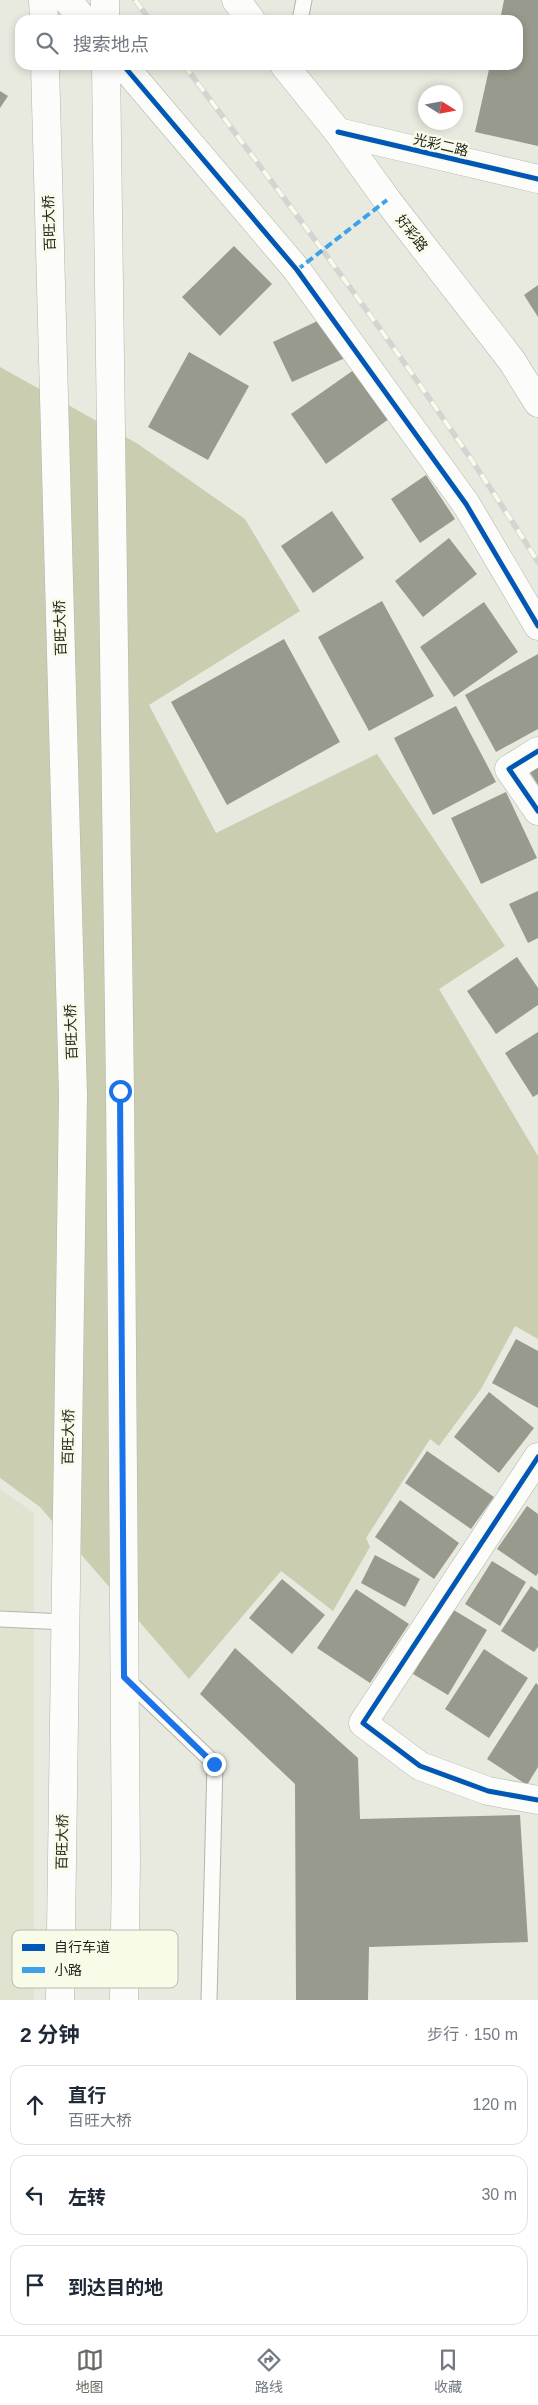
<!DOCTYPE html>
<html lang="zh">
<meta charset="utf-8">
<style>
:root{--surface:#fff;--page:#f2f2f3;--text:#1f2937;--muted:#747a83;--line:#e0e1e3;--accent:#696a62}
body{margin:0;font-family:Arial,"Noto Sans SC",sans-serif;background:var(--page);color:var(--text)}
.compass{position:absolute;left:418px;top:85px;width:45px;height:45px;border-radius:50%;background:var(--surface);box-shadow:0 2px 8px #0003;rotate:101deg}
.stop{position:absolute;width:15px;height:15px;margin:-11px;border:4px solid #1a73e8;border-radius:50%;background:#fff}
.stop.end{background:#1a73e8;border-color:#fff;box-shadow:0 1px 5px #0008}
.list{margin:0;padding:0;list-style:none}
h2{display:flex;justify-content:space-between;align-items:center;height:65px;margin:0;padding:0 20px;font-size:21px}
h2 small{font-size:16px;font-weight:400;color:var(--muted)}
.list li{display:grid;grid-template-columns:32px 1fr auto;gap:15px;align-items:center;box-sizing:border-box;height:80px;margin:0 10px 10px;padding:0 10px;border:1px solid var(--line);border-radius:15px}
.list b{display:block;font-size:19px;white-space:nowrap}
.list p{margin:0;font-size:16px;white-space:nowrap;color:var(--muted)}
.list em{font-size:16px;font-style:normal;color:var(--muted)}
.icon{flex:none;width:28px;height:28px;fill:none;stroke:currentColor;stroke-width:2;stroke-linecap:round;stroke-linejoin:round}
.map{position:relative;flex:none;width:538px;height:2000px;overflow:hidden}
.search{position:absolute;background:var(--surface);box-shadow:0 2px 8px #0003;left:15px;right:15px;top:15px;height:55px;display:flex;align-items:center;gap:12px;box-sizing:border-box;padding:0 18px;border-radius:15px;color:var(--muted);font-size:19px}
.sheet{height:335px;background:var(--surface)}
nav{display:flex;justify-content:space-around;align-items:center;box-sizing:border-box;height:70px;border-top:1px solid var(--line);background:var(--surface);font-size:14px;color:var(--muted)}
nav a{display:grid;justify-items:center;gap:2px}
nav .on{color:var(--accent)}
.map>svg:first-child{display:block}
</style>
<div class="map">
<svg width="538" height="2000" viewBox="0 0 538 2000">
<rect width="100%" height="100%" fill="#e8eadf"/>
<path fill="#e0e3d0" d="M0,1489l34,24v487h-34z"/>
<path fill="#cacdb0" d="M0,367l138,77 107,75 55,92 -151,94 67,128 161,-79 128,192 -66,43 99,167v183l-23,-13 -34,63 -42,57 -9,-7 -64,99 4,9 -37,64 -52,-40 -92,108 -149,-172 -40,-29z"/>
<path fill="#989a8d" d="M504,0h34v146l-63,-14 15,-67h28v-45h-18z
M0,91l8,5 -8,12z
M234,246l38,38 -52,52 -38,-39z
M538,285v32l-14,-22z
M326,317l19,41 -53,24 -19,-40z
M189,352l60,34 -41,74 -60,-33z
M358,367l35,49 -67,48 -35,-50z
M426,475l29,44 -35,24 -29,-44z
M332,511l32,47 -51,35 -32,-47z
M449,538l28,36 -54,43 -28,-36z
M382,601l52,95 -65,35 -51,-94z
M484,602l34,50 -64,45 -34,-50z
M284,639l56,103 -113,63 -56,-103z
M538,654v75l-42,23 -31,-57z
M456,706l40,76 -63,33 -39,-77z
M538,761v24l-11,-17z
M506,792l31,66 -56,26 -30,-66z
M538,891v47l-10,5 -19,-39z
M517,957l21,31v17l-42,29 -29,-43z
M538,1032v62l-5,3 -28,-44z
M516,1339l22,12v57l-46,-25z
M489,1392l45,36 -35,45 -45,-36z
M427,1451l67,46 -23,32 -66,-46z
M400,1500l59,43 -25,36 -59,-42z
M527,1506l11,8v59l-2,3 -39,-27z
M375,1555l45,24 -15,28 -44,-24z
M492,1561l34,21 -26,44 -35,-22z
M282,1579l43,36 -33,39 -43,-36z
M531,1586l7,5v56l-4,5 -33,-21z
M356,1589l53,35 -39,59 -53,-35z
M452,1609l35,21 -39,65 -35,-21z
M235,1648l123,110 2,61 160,-4 8,127 -159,5 -1,53h-72l-1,-216 -95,-90z
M484,1649l44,29 -39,60 -44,-29z
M536,1683l2,2v82l-11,18 -40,-26z"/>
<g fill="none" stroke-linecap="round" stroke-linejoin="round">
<g stroke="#b3b5ac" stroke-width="17">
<path id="lane" d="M300,20l4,-20
M0,1619l65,3
M124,1677l91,87 -6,236"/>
</g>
<g stroke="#b3b5ac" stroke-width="29">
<path id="street" d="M67,0l17,20
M123,65l174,205 169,234 72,122
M338,132l200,47
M538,751l-29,18 29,42
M538,1457l-175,266 57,43 68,25 50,9"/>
</g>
<g stroke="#b3b5ac" stroke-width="29">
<path id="secondary" d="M236,0l15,20
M284,65l54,67 49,68 125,161 26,42"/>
</g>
<g stroke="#b3b5ac" stroke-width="29">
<path id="primary" d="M43,0l1,20
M105,0v20
M45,65l28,1030 -13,905
M106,65l14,1026 6,772 -2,137"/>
</g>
<use href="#lane" stroke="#fcfcfa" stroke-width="15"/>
<use href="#street" stroke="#fcfcfa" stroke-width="28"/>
<use href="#secondary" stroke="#fcfcfa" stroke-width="28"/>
<use href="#primary" stroke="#fcfcfa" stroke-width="28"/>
<g stroke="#d4d5d2" stroke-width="5.5">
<path id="rail" d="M135,0l15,20
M184,65c122,162 246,325 354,497"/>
</g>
<use href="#rail" stroke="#f8fbe8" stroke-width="4" stroke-dasharray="11" stroke-linecap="butt"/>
<path stroke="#3ea2ea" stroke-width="4" stroke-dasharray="8 4" stroke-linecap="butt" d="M297,270l90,-70"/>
<g stroke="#f8fbe8" stroke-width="8">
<path id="cycleway" d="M123,65l174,205 169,234 72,122
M338,132l200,47
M538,751l-29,18 29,42
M538,1457l-175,266 57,43 68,25 50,9"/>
</g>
<use href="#cycleway" stroke="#0057b8" stroke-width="5"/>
</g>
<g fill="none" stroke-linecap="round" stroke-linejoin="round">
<path stroke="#1a73e8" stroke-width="6" d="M120,1091l4,586 90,87"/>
</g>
<g text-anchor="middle" stroke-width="5" stroke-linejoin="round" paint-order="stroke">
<g font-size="14" fill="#24251e" stroke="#f8fbe8">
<text transform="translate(441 145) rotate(13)" y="5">光彩二路</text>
<text transform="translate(49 223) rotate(-92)" y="5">百旺大桥</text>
<text transform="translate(412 233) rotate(52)" y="5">好彩路</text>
<text transform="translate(60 628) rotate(-92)" y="5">百旺大桥</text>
<text transform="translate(71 1032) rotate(-92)" y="5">百旺大桥</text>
<text transform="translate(68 1437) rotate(-89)" y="5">百旺大桥</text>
<text transform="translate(62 1842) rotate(-89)" y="5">百旺大桥</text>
</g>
</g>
<rect x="12" y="1930" width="166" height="58" rx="8" fill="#f8fbe8" stroke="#b8bbab" stroke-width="1"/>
<rect x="22" y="1944" width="23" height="7" fill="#0057b8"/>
<rect x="22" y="1967" width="23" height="6" fill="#3ea2ea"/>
<g font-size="14" fill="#24251e">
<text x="54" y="1952">自行车道</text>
<text x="54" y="1975">小路</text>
</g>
</svg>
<svg class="compass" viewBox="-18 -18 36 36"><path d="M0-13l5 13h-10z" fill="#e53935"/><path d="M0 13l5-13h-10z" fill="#747a83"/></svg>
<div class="stop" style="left:120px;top:1091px"></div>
<div class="stop end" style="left:214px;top:1764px"></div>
<div class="search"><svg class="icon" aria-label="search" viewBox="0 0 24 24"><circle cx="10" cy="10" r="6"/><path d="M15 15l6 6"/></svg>搜索地点</div>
</div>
<section class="sheet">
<h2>2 分钟<small>步行 · 150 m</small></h2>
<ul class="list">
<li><svg class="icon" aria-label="ahead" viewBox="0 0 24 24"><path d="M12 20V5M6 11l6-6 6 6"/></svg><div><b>直行</b><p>百旺大桥</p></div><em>120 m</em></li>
<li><svg class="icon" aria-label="left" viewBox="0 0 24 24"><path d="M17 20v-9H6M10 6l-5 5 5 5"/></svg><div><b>左转</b></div><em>30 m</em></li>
<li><svg class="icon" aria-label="arrive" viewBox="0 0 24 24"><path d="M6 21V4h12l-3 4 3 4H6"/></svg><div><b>到达目的地</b></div></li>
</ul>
</section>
<nav>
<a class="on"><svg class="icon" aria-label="map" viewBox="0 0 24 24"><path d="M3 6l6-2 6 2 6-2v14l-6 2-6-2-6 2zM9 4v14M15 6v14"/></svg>地图</a>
<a><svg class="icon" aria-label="directions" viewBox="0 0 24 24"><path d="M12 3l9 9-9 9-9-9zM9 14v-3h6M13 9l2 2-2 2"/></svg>路线</a>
<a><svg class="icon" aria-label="saved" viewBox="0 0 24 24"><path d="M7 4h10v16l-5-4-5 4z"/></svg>收藏</a>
</nav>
